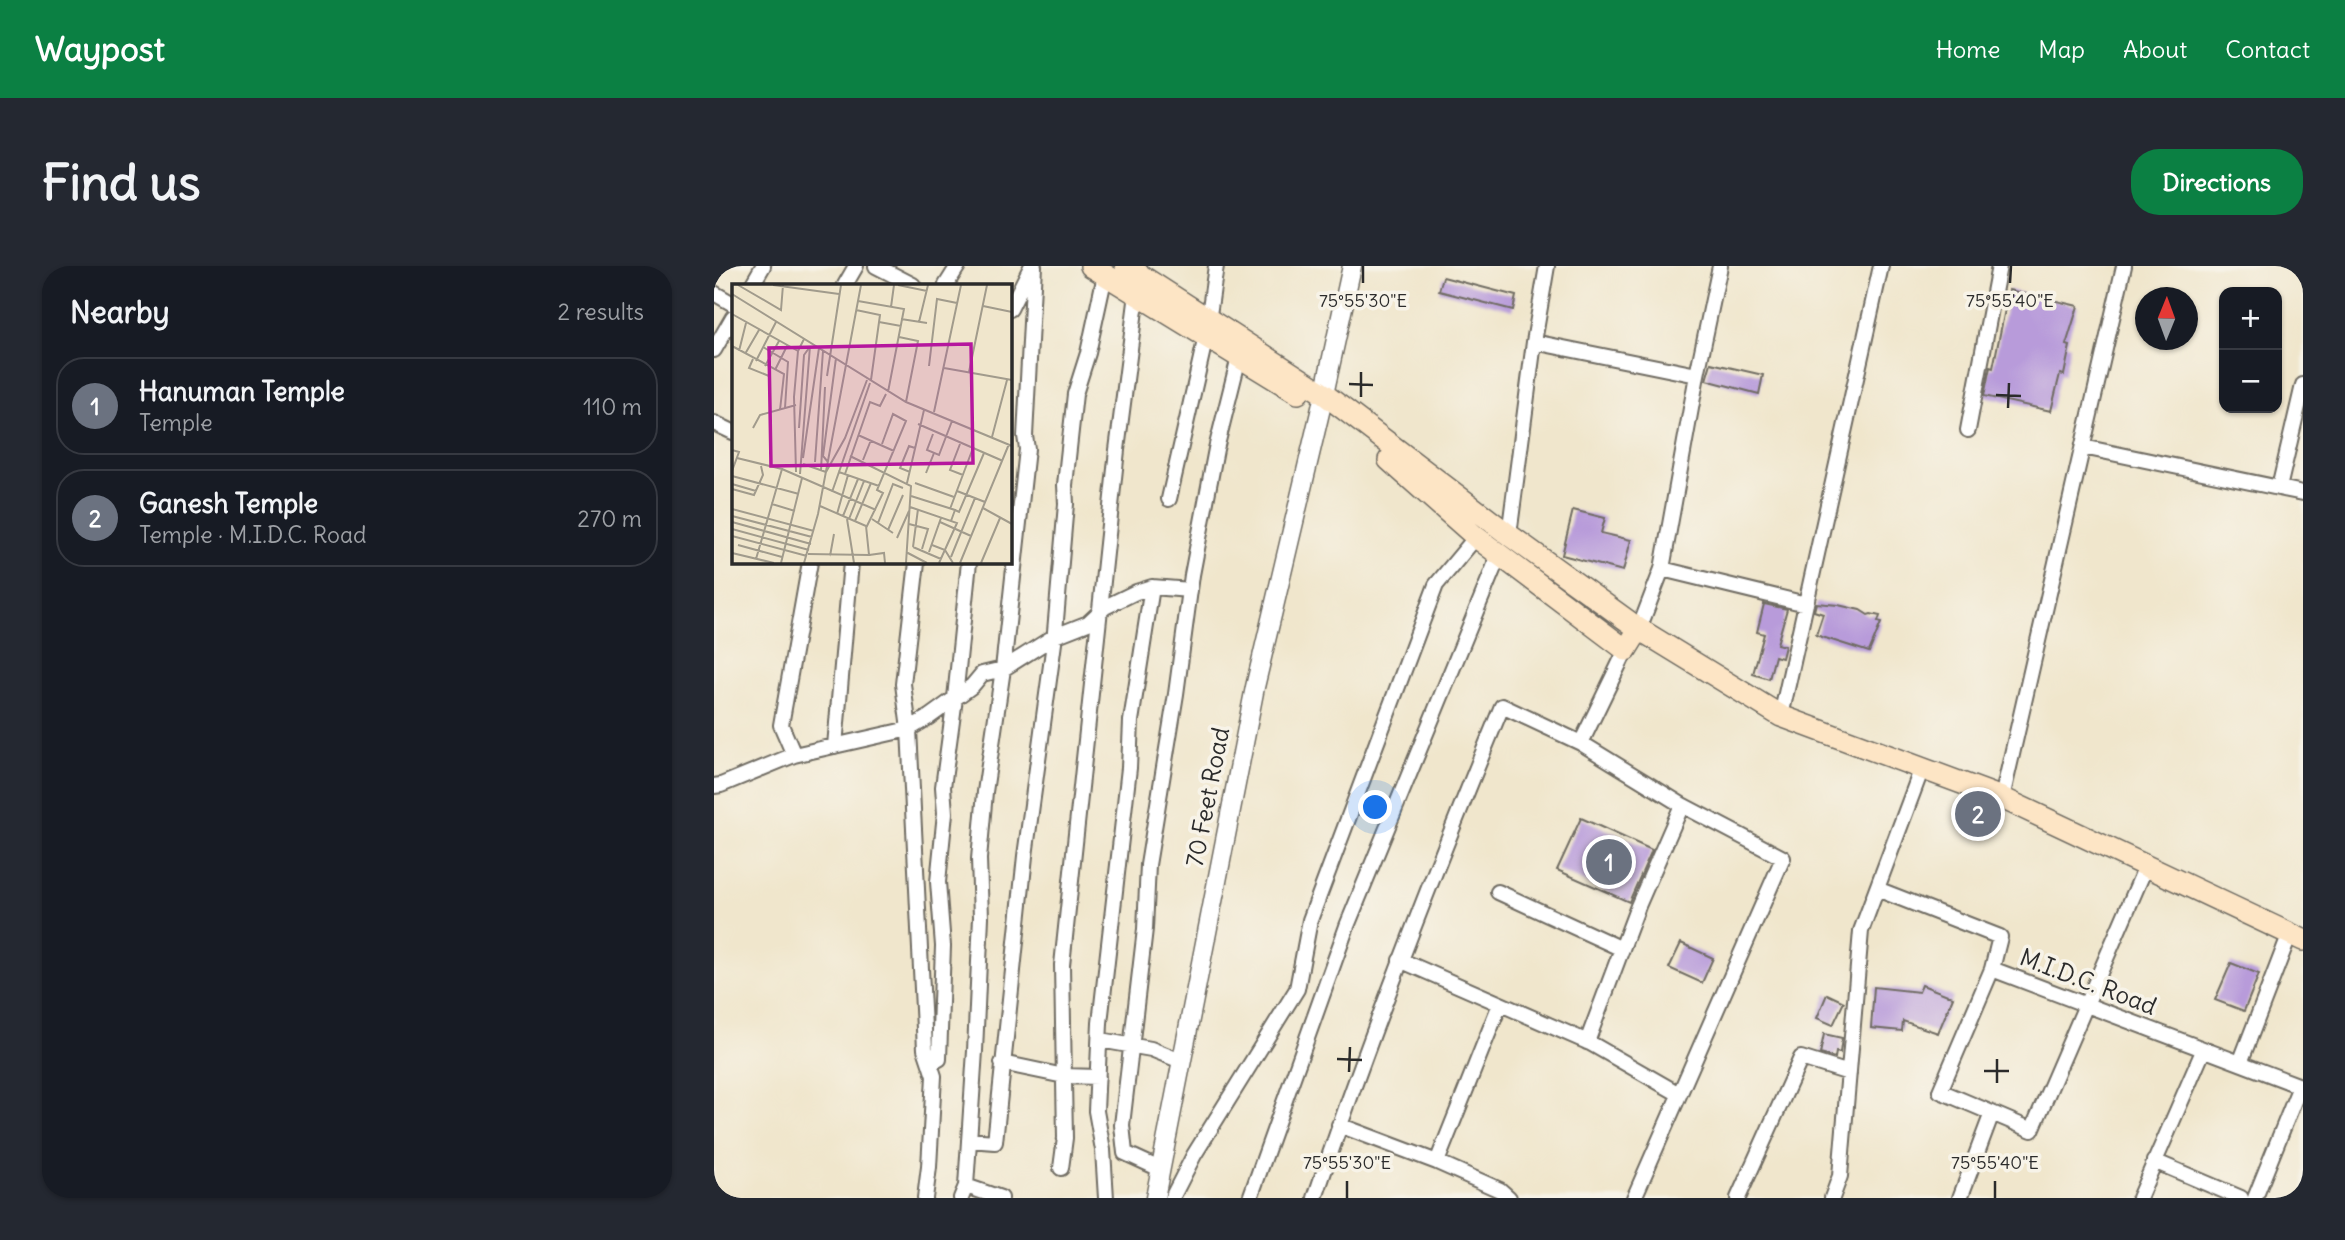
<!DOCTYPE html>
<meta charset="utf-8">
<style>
:root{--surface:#171b24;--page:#242831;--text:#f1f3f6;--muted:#9ea1a6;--line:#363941;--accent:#0b8043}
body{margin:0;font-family:Delius,sans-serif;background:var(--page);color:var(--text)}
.controls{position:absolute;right:21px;top:21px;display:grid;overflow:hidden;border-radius:14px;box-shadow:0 2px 5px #0004}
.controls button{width:63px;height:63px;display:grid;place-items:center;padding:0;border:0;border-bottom:2px solid var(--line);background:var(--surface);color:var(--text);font:35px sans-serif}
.compass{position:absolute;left:1421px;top:21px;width:63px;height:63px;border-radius:50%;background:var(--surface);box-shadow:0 2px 5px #0004;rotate:1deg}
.you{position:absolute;left:662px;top:542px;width:24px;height:24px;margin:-18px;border:5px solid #fff;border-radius:50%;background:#1a73e8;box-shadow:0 0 0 10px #1a73e833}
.badge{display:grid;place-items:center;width:46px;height:46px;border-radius:50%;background:var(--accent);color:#fff;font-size:23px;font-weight:700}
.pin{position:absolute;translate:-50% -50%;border:4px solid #fff;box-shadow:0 2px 7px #0006}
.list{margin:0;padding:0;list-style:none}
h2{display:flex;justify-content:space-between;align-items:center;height:91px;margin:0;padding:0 28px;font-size:30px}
h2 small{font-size:23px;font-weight:400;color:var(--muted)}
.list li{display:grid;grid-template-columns:46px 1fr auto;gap:21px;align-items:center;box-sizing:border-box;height:98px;margin:0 14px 14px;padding:0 14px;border:2px solid var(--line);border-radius:28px}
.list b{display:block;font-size:26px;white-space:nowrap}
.list p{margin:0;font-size:23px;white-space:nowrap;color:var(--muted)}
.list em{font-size:23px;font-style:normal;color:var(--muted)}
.map{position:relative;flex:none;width:1589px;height:932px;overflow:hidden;border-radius:28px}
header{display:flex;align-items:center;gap:42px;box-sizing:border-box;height:98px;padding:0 35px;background:var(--accent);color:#fff}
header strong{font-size:33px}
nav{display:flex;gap:38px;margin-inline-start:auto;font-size:24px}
.intro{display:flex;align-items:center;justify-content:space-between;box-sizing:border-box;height:168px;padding:0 42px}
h1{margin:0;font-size:49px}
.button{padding:18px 32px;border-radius:28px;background:var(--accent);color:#fff;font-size:24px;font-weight:700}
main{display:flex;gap:42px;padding:0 42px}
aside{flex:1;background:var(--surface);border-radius:28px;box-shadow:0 2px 5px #0004}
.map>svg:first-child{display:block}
</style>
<header>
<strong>Waypost</strong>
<nav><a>Home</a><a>Map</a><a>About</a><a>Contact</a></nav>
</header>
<div class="intro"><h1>Find us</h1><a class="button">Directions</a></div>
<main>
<aside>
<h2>Nearby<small>2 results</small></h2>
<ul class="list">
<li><span class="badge" style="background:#6b7280">1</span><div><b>Hanuman Temple</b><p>Temple</p></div><em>110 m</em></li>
<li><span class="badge" style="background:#6b7280">2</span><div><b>Ganesh Temple</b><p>Temple · M.I.D.C. Road</p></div><em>270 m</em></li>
</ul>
</aside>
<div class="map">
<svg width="1589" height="932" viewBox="0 0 1589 932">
<rect width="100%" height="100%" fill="#f7f3e8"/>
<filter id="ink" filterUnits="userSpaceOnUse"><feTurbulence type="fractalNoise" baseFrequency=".0143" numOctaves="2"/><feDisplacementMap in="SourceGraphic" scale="14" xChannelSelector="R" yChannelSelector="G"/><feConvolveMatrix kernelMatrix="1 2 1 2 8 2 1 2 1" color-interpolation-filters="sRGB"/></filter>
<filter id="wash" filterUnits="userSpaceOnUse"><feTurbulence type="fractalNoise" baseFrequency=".00686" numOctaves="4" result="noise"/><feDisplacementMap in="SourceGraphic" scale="28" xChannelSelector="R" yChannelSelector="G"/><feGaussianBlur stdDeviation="1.57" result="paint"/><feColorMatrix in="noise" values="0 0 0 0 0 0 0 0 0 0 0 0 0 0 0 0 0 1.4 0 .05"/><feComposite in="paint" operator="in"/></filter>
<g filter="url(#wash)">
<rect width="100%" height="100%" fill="#f0e6cc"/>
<g id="blocks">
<path fill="#b89bda" d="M729,11l73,19 -3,14 -74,-19z
M1295,24l69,16 -12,39 4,1 -6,29 -4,-1 -9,37 -67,-15 6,-29 3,1z
M997,97l52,12 -4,19 -53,-14z
M859,244l32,8 -4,15 30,7 -8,31 -61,-16z
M1102,337l22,2 22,5 8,5 3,-1 9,2 -2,6 3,1 -12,29 -53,-17 7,-21 -9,-3z
M1050,338l23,5 -10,35 8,2 -3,12 -7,-2 -6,23 -16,-5 11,-40 -7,-2z
M1255,534l22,8 -3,17 -11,3 -11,-5 -2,-12z
M867,552l71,32 -23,52 -72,-32z
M967,677l32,15 -11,25 -33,-15z
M1517,697l28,11 -15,37 -29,-11z
M1208,719l31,12 -15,36 -35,-12 -1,10 -31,-3 3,-41 45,5z
M1113,728l17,8 -11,23 -16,-7z
M1110,768l18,4 -2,15 -4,-1 -1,6 -15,-4z"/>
</g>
</g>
<g filter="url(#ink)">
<use href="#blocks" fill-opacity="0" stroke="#706c63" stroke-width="2"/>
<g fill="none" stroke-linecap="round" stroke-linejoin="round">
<g stroke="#706c63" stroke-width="18">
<path id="minor" d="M162,0l37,19
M38,19l11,-19
M131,19l11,-19
M232,19l12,-19
M0,27l19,11
M296,43l21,-42
M820,76l163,33
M0,84l19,-33
M0,157l19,9
M1254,164l31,-164
M1369,181l220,46
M1565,222l24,-103
M455,233l37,-163 10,-70
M795,269l25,-193 13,-76
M203,296l-14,122 6,45 16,320 9,27 -5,91 -4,31
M948,303l144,35
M925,363l23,-60 35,-194 23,-109
M1067,450l100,-450
M867,477l101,62
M121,480l16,-184
M80,489l-13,-30 29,-163
M0,520l7,-1 73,-30 115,-26 20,-12 43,-31 10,-12 21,-5 52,-33 33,-13 17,-16 31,-15 16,-5 38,3
M1288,532l122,-532
M1163,623l123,48 -8,32 311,118
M784,626l124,57
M686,694l190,83 89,51
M1278,703l-52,122 92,39 114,-264
M386,774l51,9 30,12
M873,776l51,-136 44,-101 101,53 -149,340
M288,797l62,13 34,1
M1526,797l50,-130
M216,798l9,-5 4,-113 -5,-64 7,-69 -2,-26 12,-89 14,-136
M625,859l98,37 63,28 9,8
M255,874l26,2 30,-286 29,-213 12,-139 -1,-19 10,-91 13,-41 17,-78
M1440,895l87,37
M723,896l63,-158
M347,902l4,-30 -3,-173 55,-515 20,-156
M446,903l-35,-16 -3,-28 23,-196 3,-64 28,-171 16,-119 24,-126 23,-92
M252,920l35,12
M247,932l5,-12 9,-135 6,-134 -2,-58 6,-67 18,-123 24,-220 -2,-13 9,-170
M392,932l-3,-48 -7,-39 4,-88 29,-255 2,-47 21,-134
M458,932l22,-43 103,-166 13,-69 126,-335 40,-48
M536,932l97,-272 152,-371
M601,932c56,-167 120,-329 187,-492l79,37 45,-93
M1024,932l63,-140 48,15
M1118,932l8,-22 21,-245 61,-163
M1246,932l32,-85
M1425,932l64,-147
M1541,932l45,-112"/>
</g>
<g stroke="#706c63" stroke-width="21">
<path id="tertiary" d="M441,932l100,-511 66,-279 31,-142"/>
</g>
<g stroke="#706c63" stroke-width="24">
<path id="secondary" d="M377,0l207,127
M412,0l198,128 185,141 130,94 142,87 221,82 301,142
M675,194l87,77 150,113 13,-21"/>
</g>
<use href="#minor" stroke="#fff" stroke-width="14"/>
<use href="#tertiary" stroke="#fff" stroke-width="18"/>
<use href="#secondary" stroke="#fde5c5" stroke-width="21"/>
</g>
</g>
<path fill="none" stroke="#2b2b2b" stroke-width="2.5" d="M649,17v-17M1296,17l1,-17M635,118l24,1M1282,129l25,1M647,131v-25M1294,142l1,-25M623,793l25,1M1270,805h25M635,806l1,-25M1283,817v-24M633,932v-17M1281,932v-17"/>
<g text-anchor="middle" stroke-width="7" stroke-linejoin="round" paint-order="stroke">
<g font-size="24" fill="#2b2b2b" stroke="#f7f3e8">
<text transform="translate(494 531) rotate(-79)" y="8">70 Feet Road</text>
<text transform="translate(1374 716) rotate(21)" y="8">M.I.D.C. Road</text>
</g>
</g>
<g transform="translate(18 18)">
<rect width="280" height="280" fill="#f0e6cc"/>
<path fill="none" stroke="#a19b8c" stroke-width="2" d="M6,1l43,25 2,-25M41,1l66,9M166,1l29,6M0,10l174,108 106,44M126,17l46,8 -16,83M251,22l29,6M159,23l3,-22M124,26l24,5 -9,65M0,30l66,37M169,35l26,4M147,38l22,4M187,38l9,-37M167,53l19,4 -12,61M0,62l52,28 -4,36M31,63l25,15 -3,46M7,67l7,-28M13,70l14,-24M21,75l-4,9 20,8M24,77l20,-39M33,82l14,-25M197,82l8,-67 20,4M212,84l68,12M43,86l12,-24M237,88l18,-87M95,92l14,-91M202,128l27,-127M186,140l85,37M21,144l7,-13 36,-10M67,144l5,-73 5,-7M201,150l-6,16 12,5 13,-34M126,151l36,16M260,153l15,-57M228,160l-10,26 13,5M0,166l7,2 -7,19M118,172l61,30 -5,77M5,174l45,11 -10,35M71,174l16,-110M131,176l8,-20M83,178l8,-111M96,178l-5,-6 13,-98M71,180l23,8 19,-34 22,-58M50,185l94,41M89,187l4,-84M64,188l-2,-75 4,-46 6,-12M107,188l31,-89M178,188l-10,-4 9,-22 6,2M194,189l8,-20M68,190l10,-128M113,190l25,-72 10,4 6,-12M0,192l67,18M175,199l17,-73M183,199l39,14M0,200l24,7M0,205l22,6 9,-20 -2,-9M225,207l28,11M100,208l7,-20 40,14M179,212l44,14 -4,11M178,223l47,16 -18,40M251,224l29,16M0,225l82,22M218,225l23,-61M223,226l4,2 25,-59M105,230l11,-39M0,232l80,21M111,232l15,-37M115,235l7,44M117,235l15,-38M140,235l21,14M123,237l16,-38M0,238l79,22M208,238l31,14M146,239l15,-39 10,4M177,240l19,5 -6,20M134,244l17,-35 -6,-3 29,-69 -13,-7 -11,30M0,245l77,21M156,246l15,-35M0,252l75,20M165,254l12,-27M6,261l44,12M200,261l13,5 8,13M181,263l5,-38M181,263l28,12M174,268l21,11M197,268l12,-34M0,269l42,10M76,270l61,1 -3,-29 -46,-20M137,271l15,-2 1,10M98,272l4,-22M219,273l24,-59M24,275l16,-55 23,7M49,279l21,-85M72,279l14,-49 43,-229M228,279l49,-119M249,279l19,-45"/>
<path fill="#b5179e" fill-opacity="0.15" stroke="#b5179e" stroke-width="3.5" d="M239,60l2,119 -202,3 -2,-118z"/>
<rect width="280" height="280" fill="none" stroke="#2b2b2b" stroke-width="3.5"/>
</g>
<g font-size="18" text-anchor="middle" fill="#2b2b2b" stroke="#f7f3e8" stroke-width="7" stroke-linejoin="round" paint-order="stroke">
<text x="649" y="41">75°55'30"E</text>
<text x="1296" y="41">75°55'40"E</text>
<text x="633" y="903">75°55'30"E</text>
<text x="1281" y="903">75°55'40"E</text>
</g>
</svg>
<div class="controls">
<button>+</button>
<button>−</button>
</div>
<svg class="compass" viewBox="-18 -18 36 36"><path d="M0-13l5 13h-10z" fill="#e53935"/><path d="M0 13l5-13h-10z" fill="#9ea1a6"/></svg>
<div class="you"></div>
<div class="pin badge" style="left:895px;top:596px;background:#6b7280">1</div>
<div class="pin badge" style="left:1264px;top:548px;background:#6b7280">2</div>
</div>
</main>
